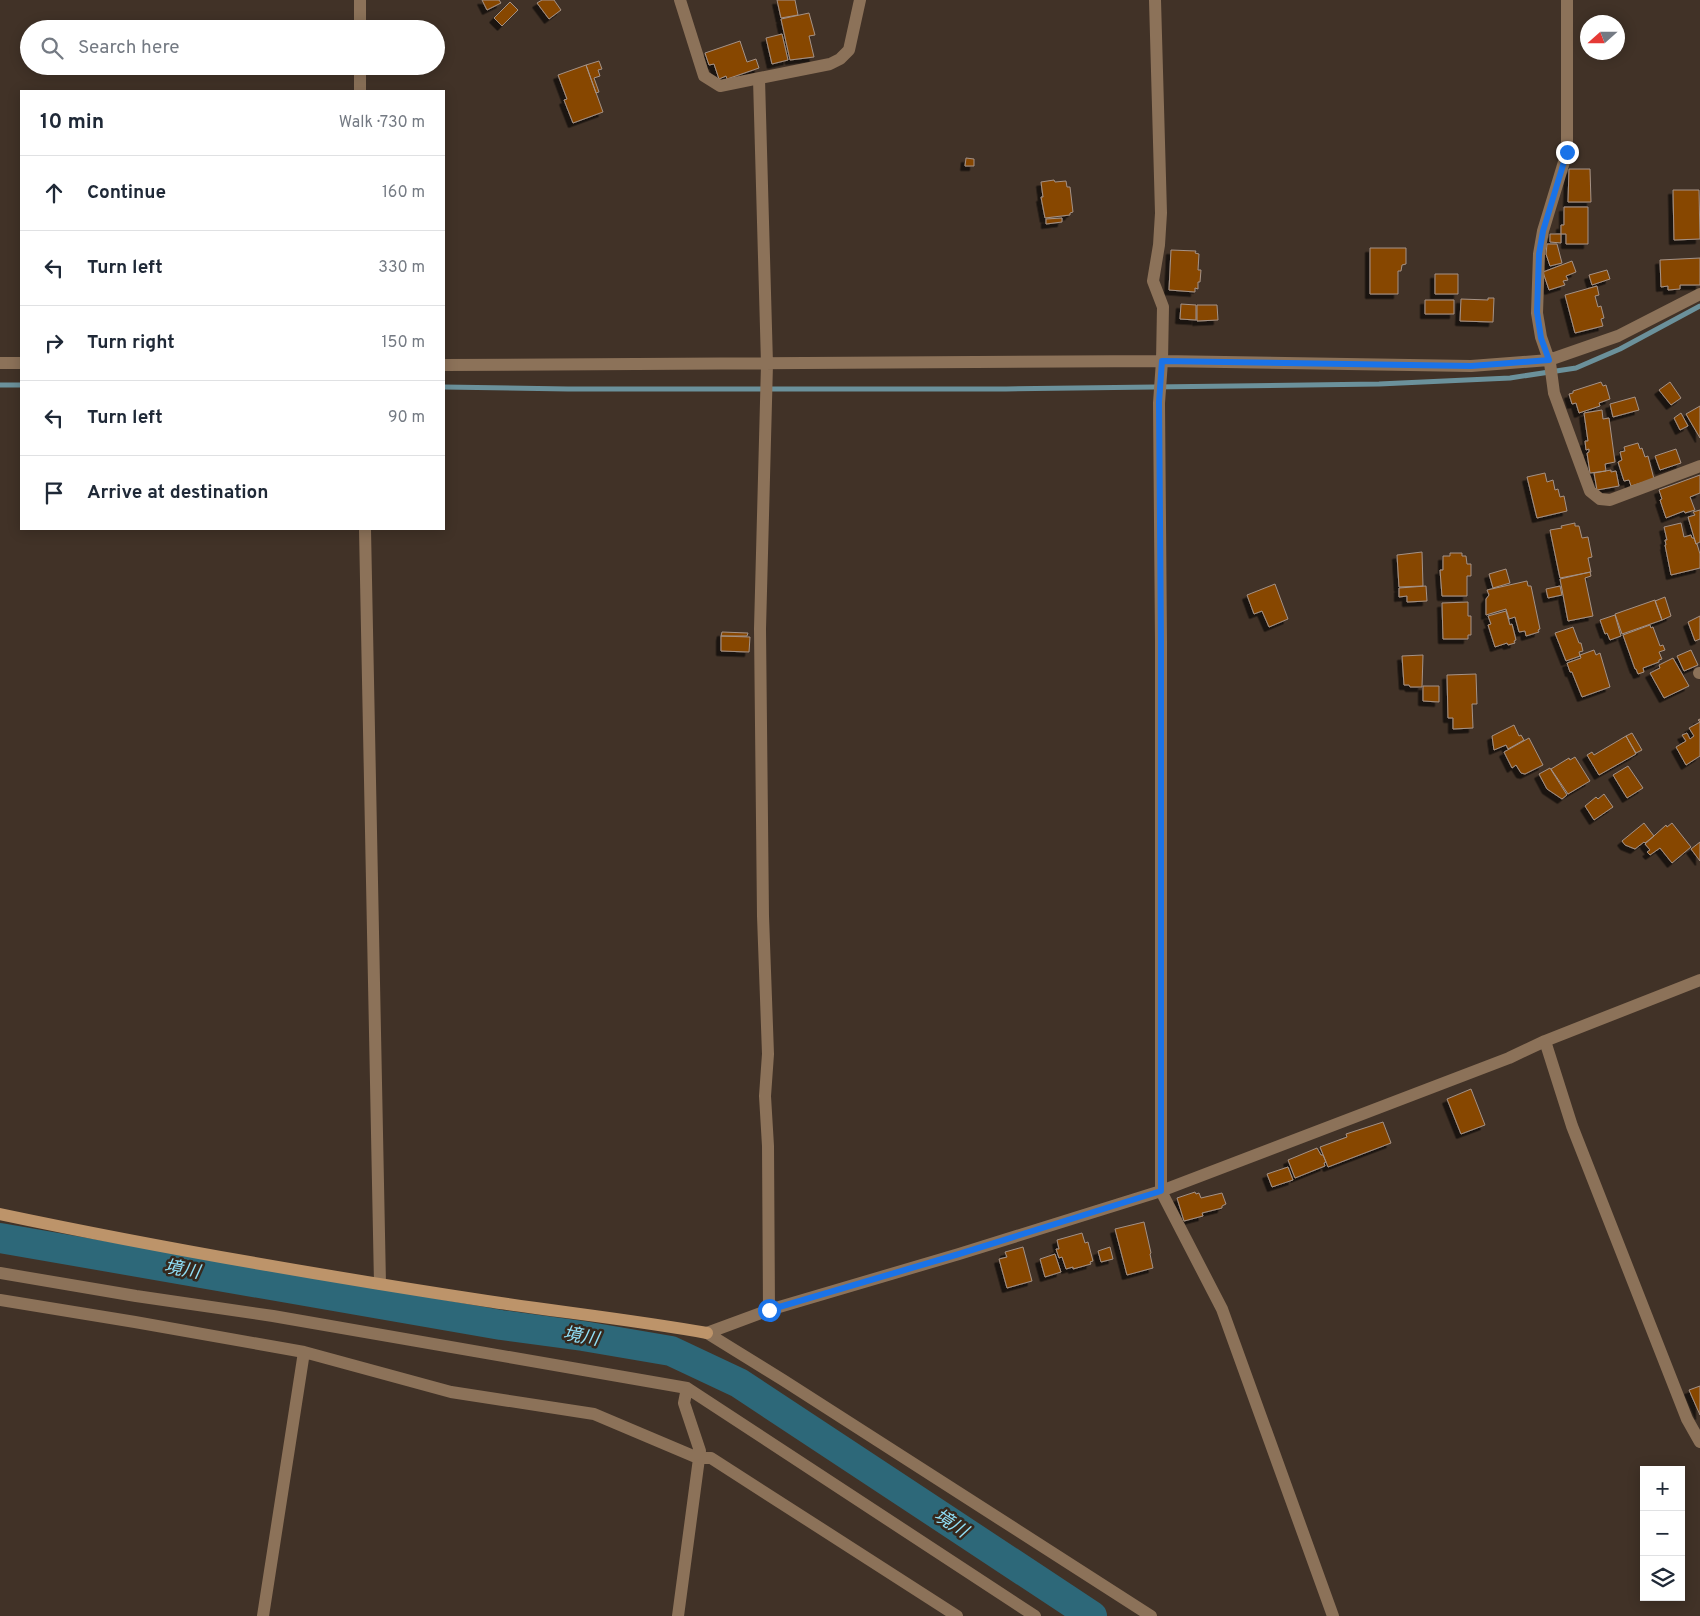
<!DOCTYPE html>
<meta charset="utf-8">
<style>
:root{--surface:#fff;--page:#f2f2f3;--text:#1f2937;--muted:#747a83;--line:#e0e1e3}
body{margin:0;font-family:Overpass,"Noto Sans JP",sans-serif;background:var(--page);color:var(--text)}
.controls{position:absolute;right:15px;bottom:15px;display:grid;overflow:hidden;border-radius:0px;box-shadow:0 2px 12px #0003}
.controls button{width:45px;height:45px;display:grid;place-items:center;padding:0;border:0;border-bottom:1px solid var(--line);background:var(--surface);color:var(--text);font:25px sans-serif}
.compass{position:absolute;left:1580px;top:15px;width:45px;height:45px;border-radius:50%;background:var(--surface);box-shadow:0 2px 12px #0003;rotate:249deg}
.stop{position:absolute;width:15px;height:15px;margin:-11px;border:4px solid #1a73e8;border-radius:50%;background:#fff}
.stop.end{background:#1a73e8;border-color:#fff;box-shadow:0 1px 5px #0008}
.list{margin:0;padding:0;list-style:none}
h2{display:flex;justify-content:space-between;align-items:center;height:65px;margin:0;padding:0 20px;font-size:21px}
h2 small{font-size:16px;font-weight:400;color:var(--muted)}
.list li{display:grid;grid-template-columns:32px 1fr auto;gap:15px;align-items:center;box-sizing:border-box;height:75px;padding:0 20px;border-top:1px solid var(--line)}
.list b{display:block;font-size:19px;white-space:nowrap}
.list em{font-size:16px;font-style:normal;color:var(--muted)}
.icon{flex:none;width:28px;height:28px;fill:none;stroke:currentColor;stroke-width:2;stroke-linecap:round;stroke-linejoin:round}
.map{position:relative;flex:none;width:1700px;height:1616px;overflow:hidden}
.search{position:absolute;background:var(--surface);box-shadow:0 2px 12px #0003;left:20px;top:20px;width:425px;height:55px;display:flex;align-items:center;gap:12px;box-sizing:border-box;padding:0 18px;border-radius:28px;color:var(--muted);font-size:19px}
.panel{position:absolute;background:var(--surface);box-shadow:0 2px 12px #0003;left:20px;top:90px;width:425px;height:440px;border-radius:0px}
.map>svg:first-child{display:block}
</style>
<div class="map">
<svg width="1700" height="1616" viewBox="0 0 1700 1616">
<defs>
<filter id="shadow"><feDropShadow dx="-4.5" dy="4.5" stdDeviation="0" flood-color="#0009"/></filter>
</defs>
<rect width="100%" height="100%" fill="#413227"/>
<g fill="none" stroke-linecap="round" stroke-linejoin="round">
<path stroke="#6b919b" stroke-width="5" d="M0,385h21
M444,387l124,2h438l373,-5 131,-6 66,-10 44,-19 80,-43"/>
<path stroke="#2d6879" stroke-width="30" d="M0,1238l501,87 82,11 88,15 68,32 353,233"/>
</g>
<path fill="#874606" stroke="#a49285" filter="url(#shadow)" d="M482,0h17l2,3 -14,7z
M542,0h12l7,10 -12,9 -12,-16z
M777,0h18l3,15 -17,3z
M510,2l8,8 -16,16 -8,-8z
M809,13l6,22 -6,1 5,21 -24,3 -9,-41z
M782,34l6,26 -16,4 -6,-26z
M740,41l7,21 9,-3 3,9 -32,11 -1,-3 -7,3 -5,-15 -5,1 -4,-12z
M599,61l3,8 -4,1 2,6 -6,2 5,14 -3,1 -10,-28z
M586,65l17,47 -30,11 -9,-23 3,-1 -9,-24z
M966,158l8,1v7h-9z
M1569,169h21l1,33h-23z
M1054,180l1,2 11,-1 1,6h3l3,25 -3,1v2l-25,3 -4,-21h2l-2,-15z
M1673,190h26l1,49 -26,1z
M1564,207h24v37h-22v-10h-5v-9h3z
M1062,218v4l-16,2v-5z
M1550,234h11v9l-11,-1z
M1547,244h10l5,19 -12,3 -4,-12z
M1370,248h36v16l-4,1 -1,6h-3v23h-28z
M1171,250l25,1 -1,2 4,1 -1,16h3l-1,12h-2v7l-3,-1v4l-26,-2z
M1700,258v27h-20v4l-12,1v-4l-7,1 -1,-27z
M1572,261l4,11 -10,4 2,4 -5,1 2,4 -16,5 -6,-18z
M1607,270l3,9 -18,6 -3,-10z
M1435,274h23v20h-23z
M1597,286l2,9 -4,1 3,11 3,-1 3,12 -3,1 2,7 -28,7 -10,-38z
M1488,298h6l-1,24 -33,-1 1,-22 27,1z
M1425,300h29v14h-29z
M1181,304l15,1v15l-16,-1z
M1197,305h20l1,15 -21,1z
M1601,382l2,4 3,-1 4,14 -11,4 1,3 -21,7 -3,-10 -4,1 -3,-10 4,-1v-2z
M1670,382l11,16 -10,7 -12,-15z
M1635,397l4,13 -26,7 -3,-13z
M1700,406v32l-14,-24z
M1602,410l1,9 6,-1 6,44 -10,2 1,7 -16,2 -3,-20 2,-1v-3l-3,1 -1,-9h3l-4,-28z
M1681,413l7,13 -8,4 -6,-12z
M1638,443l2,6 2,-1 3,9 3,-1 6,23 -23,7 -2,-6 -5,1 -6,-19 4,-2 -2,-8 5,-1 -1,-4z
M1676,449l5,14 -21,7 -5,-14z
M1611,470v2l5,-1 3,15 -22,4 -3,-17z
M1545,473l2,9 6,-2 2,10 3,-1 2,8 4,-1 3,15 -30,7 -10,-41z
M1700,475v18l-10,4 5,13 -10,3 -1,-2 -18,7 -6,-18 2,-1 -3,-9z
M1700,510v32l-4,2 -8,-27 7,-2 -2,-3z
M1575,523v3h4l3,12 6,-1 4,20 -4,1 3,14 -31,6 -10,-48 12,-2 -1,-2z
M1681,523l3,14 7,-2 1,3h2l2,6h1l3,10v14l-29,7 -6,-30h1l-1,-5h2l-3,-13z
M1422,552l1,34 -24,1 -2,-32z
M1450,553h12v3h4l1,8h4v12h-4v20h-25l-2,-26h3v-14h7z
M1506,569l4,14 -17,5 -4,-14z
M1590,572l1,4 -6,2 8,38 -25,5 -8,-42z
M1527,581l1,5h3l9,43 -2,1 1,2 -13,4 -1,-5 -6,1 -4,-15 -6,2 -3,-10 -20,6v-16l3,-4 -2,-5z
M1275,584l13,35 -19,8 -7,-16 -8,3 -7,-19z
M1426,586l1,15 -20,1v-6l-8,1v-9z
M1560,586l2,9 -14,3 -2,-9z
M1665,597l6,19 -9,4 -7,-19z
M1655,600l7,20 -40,14 -7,-20z
M1468,602v14h3v19h-3v4h-25l-1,-36z
M1506,611l4,14 2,-1 4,16 -2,1 1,2 -7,2 -1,-2 -12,4 -7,-22 3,-1 -3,-8z
M1615,615l6,21 -11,4 -3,-7 -2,1 -5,-14z
M1700,616v23l-5,2 -7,-19z
M1650,625l1,3 2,-1 7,19 3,-1 2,5 -6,2 3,7 -3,1v2l-16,6 1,4 -6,2 -2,-5h-1l-12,-34z
M1573,627l6,16h2l2,8 -4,1 1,4 -14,5 -11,-28z
M722,632l26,1 -1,3h-26z
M721,636l29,1 -1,15 -28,-1z
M1594,650l2,5 4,-2 10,34 -28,10 -10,-25h-2l-3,-9 14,-5 -1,-3z
M1691,650l7,15 -14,6 -7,-15z
M1423,655l-1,32h-12l-1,-2h-5l-2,-29z
M1673,658l16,28 -25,12 -14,-25 10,-5 -1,-3z
M1476,674l1,30h-5l1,24 -20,1v-11h-5l-1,-43z
M1423,686h16v16l-16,-1z
M1700,719v37l-14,9 -10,-18 10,-6 -4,-6 5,-2 3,6 4,-3 -5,-8 11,-6 -2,-2z
M1514,725l5,11 2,-1 3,5 -16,9 -2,-4 -12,5 -2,-14z
M1632,733l10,17 -6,3 -10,-17z
M1626,736l10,18 -37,21 -12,-20 5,-3 2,3z
M1529,738l14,27 -18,9 -4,-1 -5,-8 -4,3 -8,-16z
M1575,757l15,24 -22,13 -17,-25 18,-11 1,2z
M1628,766l15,22 -16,10 -14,-23z
M1550,768l17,27 -5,4 -15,-10 -8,-15z
M1604,794l9,13 -19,13 -9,-14 11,-9 2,2z
M1644,823l10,13 -9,7 -1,-1 -9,7 -10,-4 -3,-4z
M1672,823l19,24 -19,16 -12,-15 -10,7 -3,-3 3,-2 -5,-6 21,-19 1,2z
M1700,842v19l-9,-12z
M1471,1089l14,36 -24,9 -14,-35z
M1383,1122l8,21 -63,24 -8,-20 27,-10 -1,-3z
M1317,1148l4,7h2l3,7 -2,1 1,3 -30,12 -7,-18z
M1288,1167l5,13 -21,7 -5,-13z
M1195,1192l1,2 3,-1 2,5 21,-5 4,11 -4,2v2l-20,5 1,3 -19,5 -7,-23z
M1144,1222l7,31 -1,1 3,14 -26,7 -12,-46z
M1082,1233l3,10 3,-1 5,19 -3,1 1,2 -18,5v-2l-7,2 -4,-12 -3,1 -3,-9h3l-2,-9z
M1023,1247l9,34 -25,7 -8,-29 8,-2 -2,-5z
M1110,1247l3,12 -12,3 -3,-11z
M1055,1254l6,18 -16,5 -5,-18z
M1700,1386v29l-11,-25z"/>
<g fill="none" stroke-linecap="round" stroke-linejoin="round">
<path stroke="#8c7259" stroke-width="12" d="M360,0v29
M680,0l24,76 16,10 110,-22 10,-5 9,-9 11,-50
M1155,0l6,213 -2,32 -6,36 10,26 -1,54 -3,42 2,238v550l61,118 111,307
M1567,0v152l-24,79 -4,23 -2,59 4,24 9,26 4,30 36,98 10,8 10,1 90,-34
M360,66v25
M759,79l8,285 -7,265 3,287 5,138 -3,42 3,50 1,164
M0,363h21
M444,365l718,-4 309,5 78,-6 69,-24 82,-42
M365,529l15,755
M1699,673h1
M1545,1041l27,85 115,293 13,23
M0,1273l136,23 137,20 414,72 348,228
M0,1300l135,22 169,30 147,40 143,22 104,44h13l246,158
M707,1333l62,-23 190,-56 202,-63 348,-133 36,-17 155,-61
M707,1333l76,47 368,236
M263,1616l41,-264
M678,1616l22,-165 -16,-48 3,-15"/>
<path stroke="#bd946a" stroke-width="12" d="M0,1214c161,34 324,62 487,87 73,11 147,19 220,32"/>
</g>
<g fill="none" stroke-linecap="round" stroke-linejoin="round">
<path stroke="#1a73e8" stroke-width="6" d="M769,1310l190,-56 202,-63v-550l-2,-239 3,-41 309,5 78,-6 -8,-22 -4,-26 2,-58 4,-23 24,-79"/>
</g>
<g text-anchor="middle" stroke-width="5" stroke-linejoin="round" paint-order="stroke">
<g font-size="18" font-style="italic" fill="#91e0f8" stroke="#36281d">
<text transform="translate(182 1269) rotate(10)" y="6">境川</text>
<text transform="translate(581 1336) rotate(10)" y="6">境川</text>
<text transform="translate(951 1523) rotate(33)" y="6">境川</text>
</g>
</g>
</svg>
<div class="controls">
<button>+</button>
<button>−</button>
<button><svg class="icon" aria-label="layers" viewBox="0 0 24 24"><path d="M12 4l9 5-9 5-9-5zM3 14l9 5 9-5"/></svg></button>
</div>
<svg class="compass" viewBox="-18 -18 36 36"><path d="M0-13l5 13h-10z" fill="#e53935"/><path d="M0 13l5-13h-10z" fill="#747a83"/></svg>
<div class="stop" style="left:769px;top:1310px"></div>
<div class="stop end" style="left:1567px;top:152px"></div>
<div class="search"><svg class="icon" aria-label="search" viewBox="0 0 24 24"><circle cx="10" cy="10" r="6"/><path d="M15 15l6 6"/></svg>Search here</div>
<section class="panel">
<h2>10 min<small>Walk · 730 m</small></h2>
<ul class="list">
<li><svg class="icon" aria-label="ahead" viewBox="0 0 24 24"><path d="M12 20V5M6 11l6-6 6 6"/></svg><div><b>Continue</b></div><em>160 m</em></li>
<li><svg class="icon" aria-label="left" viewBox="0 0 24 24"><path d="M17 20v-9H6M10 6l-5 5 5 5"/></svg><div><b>Turn left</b></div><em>330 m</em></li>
<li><svg class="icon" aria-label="right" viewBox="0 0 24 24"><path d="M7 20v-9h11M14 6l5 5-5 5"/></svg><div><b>Turn right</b></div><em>150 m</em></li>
<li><svg class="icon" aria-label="left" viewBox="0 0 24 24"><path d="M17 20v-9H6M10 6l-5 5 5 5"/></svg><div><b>Turn left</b></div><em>90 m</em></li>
<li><svg class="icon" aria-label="arrive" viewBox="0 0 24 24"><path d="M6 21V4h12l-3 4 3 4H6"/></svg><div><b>Arrive at destination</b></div></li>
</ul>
</section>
</div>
